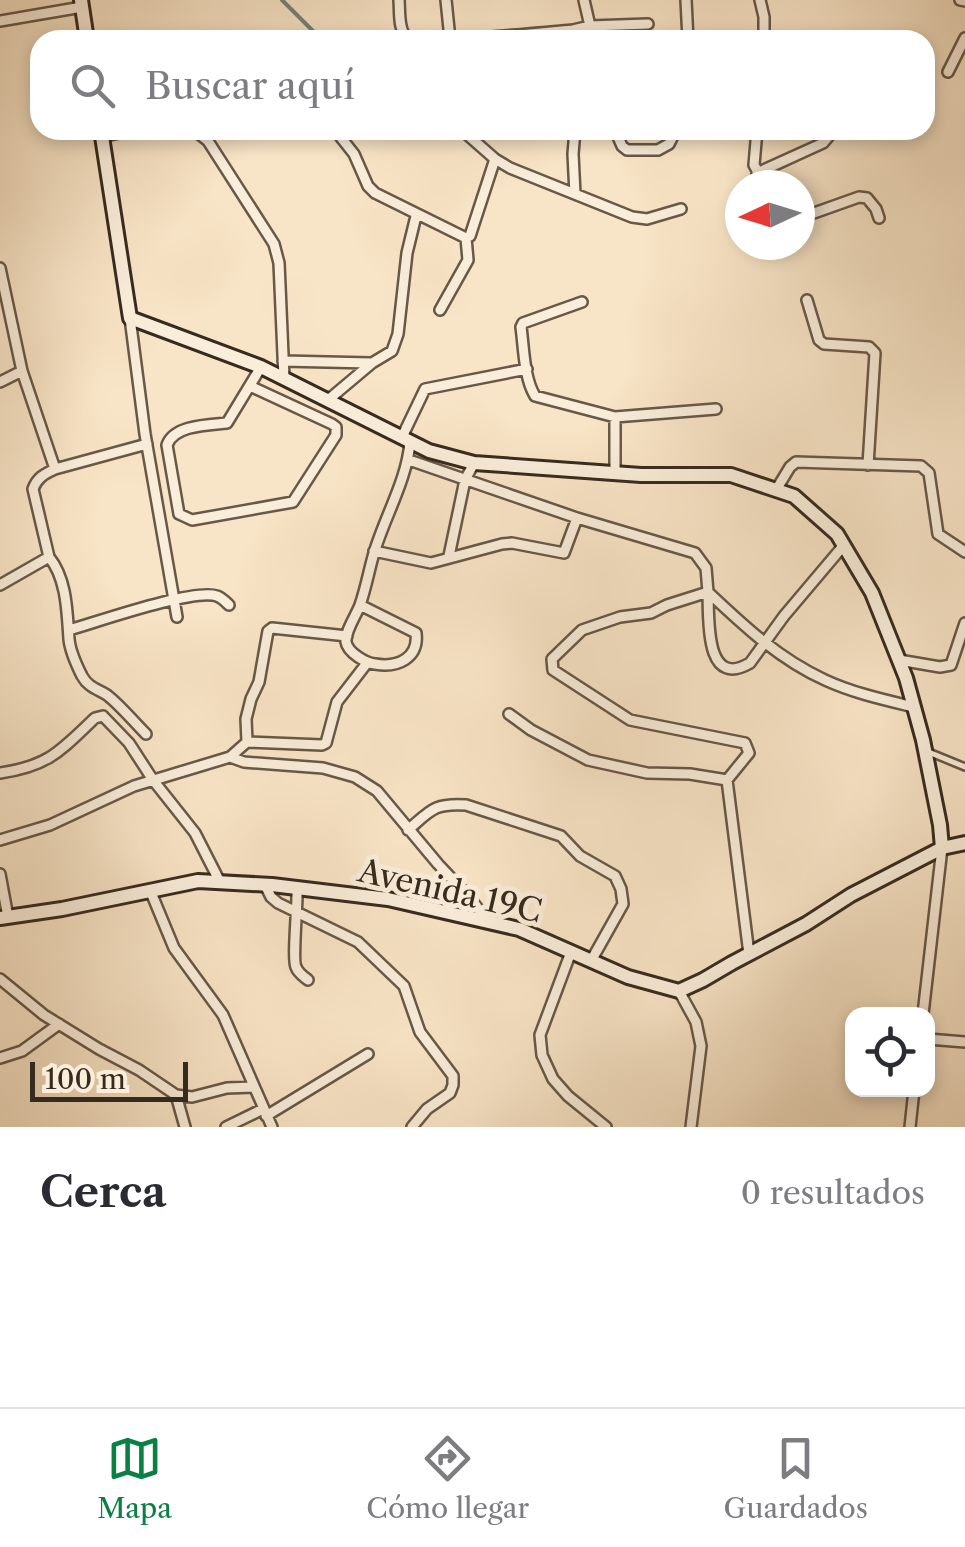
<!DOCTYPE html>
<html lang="es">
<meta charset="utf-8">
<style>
:root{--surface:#fff;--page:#f7f7f7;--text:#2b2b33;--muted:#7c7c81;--line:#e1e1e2;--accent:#0b8043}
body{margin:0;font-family:"Libre Caslon Text",serif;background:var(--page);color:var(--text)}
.controls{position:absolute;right:30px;bottom:30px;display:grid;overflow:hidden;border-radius:20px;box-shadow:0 5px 15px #0003}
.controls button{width:90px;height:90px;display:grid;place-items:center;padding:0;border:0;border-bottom:2px solid var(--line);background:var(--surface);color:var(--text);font:50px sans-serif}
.compass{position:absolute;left:725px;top:170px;width:90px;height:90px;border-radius:50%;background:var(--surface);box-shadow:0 5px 15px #0003;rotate:266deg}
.scale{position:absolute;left:30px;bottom:25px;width:158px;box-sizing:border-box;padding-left:10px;border:5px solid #372a1e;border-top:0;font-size:28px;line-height:35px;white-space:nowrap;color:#372a1e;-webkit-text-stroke:8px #faedda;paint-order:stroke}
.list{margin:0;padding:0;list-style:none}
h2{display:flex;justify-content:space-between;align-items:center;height:130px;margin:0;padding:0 40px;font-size:42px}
h2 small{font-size:32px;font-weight:400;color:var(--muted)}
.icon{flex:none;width:55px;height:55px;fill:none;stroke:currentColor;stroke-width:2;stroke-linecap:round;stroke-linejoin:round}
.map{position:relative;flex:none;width:965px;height:1127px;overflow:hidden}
.search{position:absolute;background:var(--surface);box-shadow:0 5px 15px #0003;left:30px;right:30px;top:30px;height:110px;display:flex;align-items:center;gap:25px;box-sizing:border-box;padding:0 35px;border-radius:30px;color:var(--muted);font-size:38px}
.sheet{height:280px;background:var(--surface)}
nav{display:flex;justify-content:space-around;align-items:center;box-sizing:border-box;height:140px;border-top:2px solid var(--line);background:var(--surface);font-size:28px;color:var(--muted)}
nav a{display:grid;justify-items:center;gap:5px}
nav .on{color:var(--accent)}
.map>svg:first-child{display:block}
</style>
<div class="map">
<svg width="965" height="1127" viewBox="0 0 965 1127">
<rect width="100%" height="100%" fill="#f8e4c6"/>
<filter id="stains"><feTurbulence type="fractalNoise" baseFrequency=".002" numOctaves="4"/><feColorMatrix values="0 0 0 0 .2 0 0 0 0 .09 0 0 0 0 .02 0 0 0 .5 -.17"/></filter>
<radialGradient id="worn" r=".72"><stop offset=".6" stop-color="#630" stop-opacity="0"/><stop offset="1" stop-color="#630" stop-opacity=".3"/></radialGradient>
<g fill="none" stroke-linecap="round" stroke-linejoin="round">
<path stroke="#748377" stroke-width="4" d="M282,0l40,40"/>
<g stroke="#675848" stroke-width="10">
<path id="lane" d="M926,751l39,16"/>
</g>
<g stroke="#675848" stroke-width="14">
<path id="street" d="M399,0c1,11 -1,31 8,37 14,8 142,-5 166,-7l17,-4 58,-2
M446,0l4,39
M584,0l6,26 -2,14
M686,0l2,40
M760,0l4,17v23
M960,0l5,1
M0,21l82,-14
M948,72l17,-34
M194,130l14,11 66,103 5,19 5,115
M335,130l19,24 14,32 7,7 91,45 4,-2 25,-77
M462,130l33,29 15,9 122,49 15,2 34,-10
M615,130l7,16 5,4h31l11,-6 7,-14
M757,130l-3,35 11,20
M102,137l30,-7
M757,173l66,-30 11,-13
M575,194l-2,-40 2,-24
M800,213h14l45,-16 8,1 9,11 3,9
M0,268l22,103 33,98
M807,300l12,40 5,4 45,3 6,6 -7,112
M582,302l-59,21 -2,4c3,22 3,51 14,69l80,21 101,-8
M440,310l28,-50 -2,-22
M130,318l15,116 32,183
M283,361l88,2
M0,382l22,-11
M250,386l82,38 4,3v8l-43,67 -101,18 -13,-6 -12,-69c7,-20 41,-20 60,-22l34,-56
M328,400l44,-37 20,-12 6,-17 9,-81 9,-37
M615,417v57
M402,437l23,-48 102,-20
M409,460l168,58 118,35 11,15 2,24c36,34 71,67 117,88 28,13 60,20 89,27
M776,490l14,-23 6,-5 125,4 8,7 9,61 27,18
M374,551l57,12 71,-19 10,-1 52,10 13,-35
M449,556l16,-76 9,-17
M49,557c18,22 18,55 20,82 1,12 8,27 13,37 6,11 15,13 25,19 14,11 26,26 39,39
M0,585l49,-28 -16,-68c4,-11 11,-15 22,-20l92,-25
M360,605l56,28c3,25 -18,35 -41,31 -9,-1 -27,-11 -29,-22 -1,-11 10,-26 14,-37 6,-17 9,-35 14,-52 11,-37 33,-73 36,-111
M69,630c28,-8 125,-42 148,-34 5,2 8,5 12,9
M899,660l41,7 11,-2 14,-42
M509,714l22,16 57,30 59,13 43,1 37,6 22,174
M247,742l-1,-23 5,-20 8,-17 9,-51 4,-3 75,8
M230,757l17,-15 75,3 4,-2 11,-41 30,-39
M0,773c49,-7 60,-22 95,-55l8,-2 26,27 24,37 42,53 25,49
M727,780l22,-27 -4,-10 -115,-23 -77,-50 -1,-11 30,-29 38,-13 31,-4 16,-8 41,-13c1,25 -4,98 42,71l34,-47 60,-71
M408,830c23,-20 26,-27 58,-25l95,31 19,20 35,20 6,13 2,15 -32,57
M0,840l50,-15 84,-39 96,-29 14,5 79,6 32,9 22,14 61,73 31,33 19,25
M0,874l8,43
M265,885l6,12 7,6 80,39 46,44 16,46 33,44v9l-3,8 -23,16 -15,18
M297,888c1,15 -5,71 -1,79 2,6 7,9 12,13
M150,890l24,58 49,67 49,112
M571,952l-31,83 2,20 11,24 15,17 38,31
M0,979l44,36 55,34 40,21 37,25 16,2 35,-9 26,-1
M679,991l17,31 5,24 -10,81
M923,1014l19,-166
M928,1039l37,3
M0,1058l22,-7 37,-27
M176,1095l9,32
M266,1116l102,-62
M226,1127l37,-18
M910,1127l4,-37"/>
</g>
<g stroke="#372a1e" stroke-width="18">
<path id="secondary" d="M81,0l6,40
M101,130l29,188 131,49 168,84 45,12 167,12h90l63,21 43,38 35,59 34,85 17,62 17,85 2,23
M0,918l62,-9 136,-28 74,4 116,14 131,30 109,48 51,14 24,-11 29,-17 74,-39 45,-29 91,-47 23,-5"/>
</g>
<use href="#lane" stroke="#faedda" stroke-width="5"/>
<use href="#street" stroke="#faedda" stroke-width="9"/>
<use href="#secondary" stroke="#faedda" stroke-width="12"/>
</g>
<g text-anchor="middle" stroke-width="10" stroke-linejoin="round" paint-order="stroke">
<g font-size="32" fill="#372a1e" stroke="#faedda">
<text transform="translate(450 891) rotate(13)" y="11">Avenida 19C</text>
</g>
</g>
<rect width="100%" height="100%" filter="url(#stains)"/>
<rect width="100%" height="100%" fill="url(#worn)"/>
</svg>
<div class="controls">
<button><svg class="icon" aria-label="locate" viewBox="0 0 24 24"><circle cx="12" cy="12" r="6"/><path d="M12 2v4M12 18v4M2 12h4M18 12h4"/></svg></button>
</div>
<svg class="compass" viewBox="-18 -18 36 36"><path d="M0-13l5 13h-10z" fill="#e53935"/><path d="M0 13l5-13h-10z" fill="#7c7c81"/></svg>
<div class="scale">100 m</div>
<div class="search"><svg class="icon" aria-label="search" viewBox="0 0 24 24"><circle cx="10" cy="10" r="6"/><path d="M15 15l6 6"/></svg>Buscar aquí</div>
</div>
<section class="sheet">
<h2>Cerca<small>0 resultados</small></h2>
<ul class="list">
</ul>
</section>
<nav>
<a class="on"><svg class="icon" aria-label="map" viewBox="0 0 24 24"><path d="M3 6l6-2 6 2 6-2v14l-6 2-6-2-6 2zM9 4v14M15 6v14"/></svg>Mapa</a>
<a><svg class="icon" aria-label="directions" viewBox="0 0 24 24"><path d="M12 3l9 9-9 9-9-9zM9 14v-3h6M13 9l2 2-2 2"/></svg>Cómo llegar</a>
<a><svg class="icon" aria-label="saved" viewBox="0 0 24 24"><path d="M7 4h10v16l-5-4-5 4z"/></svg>Guardados</a>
</nav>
